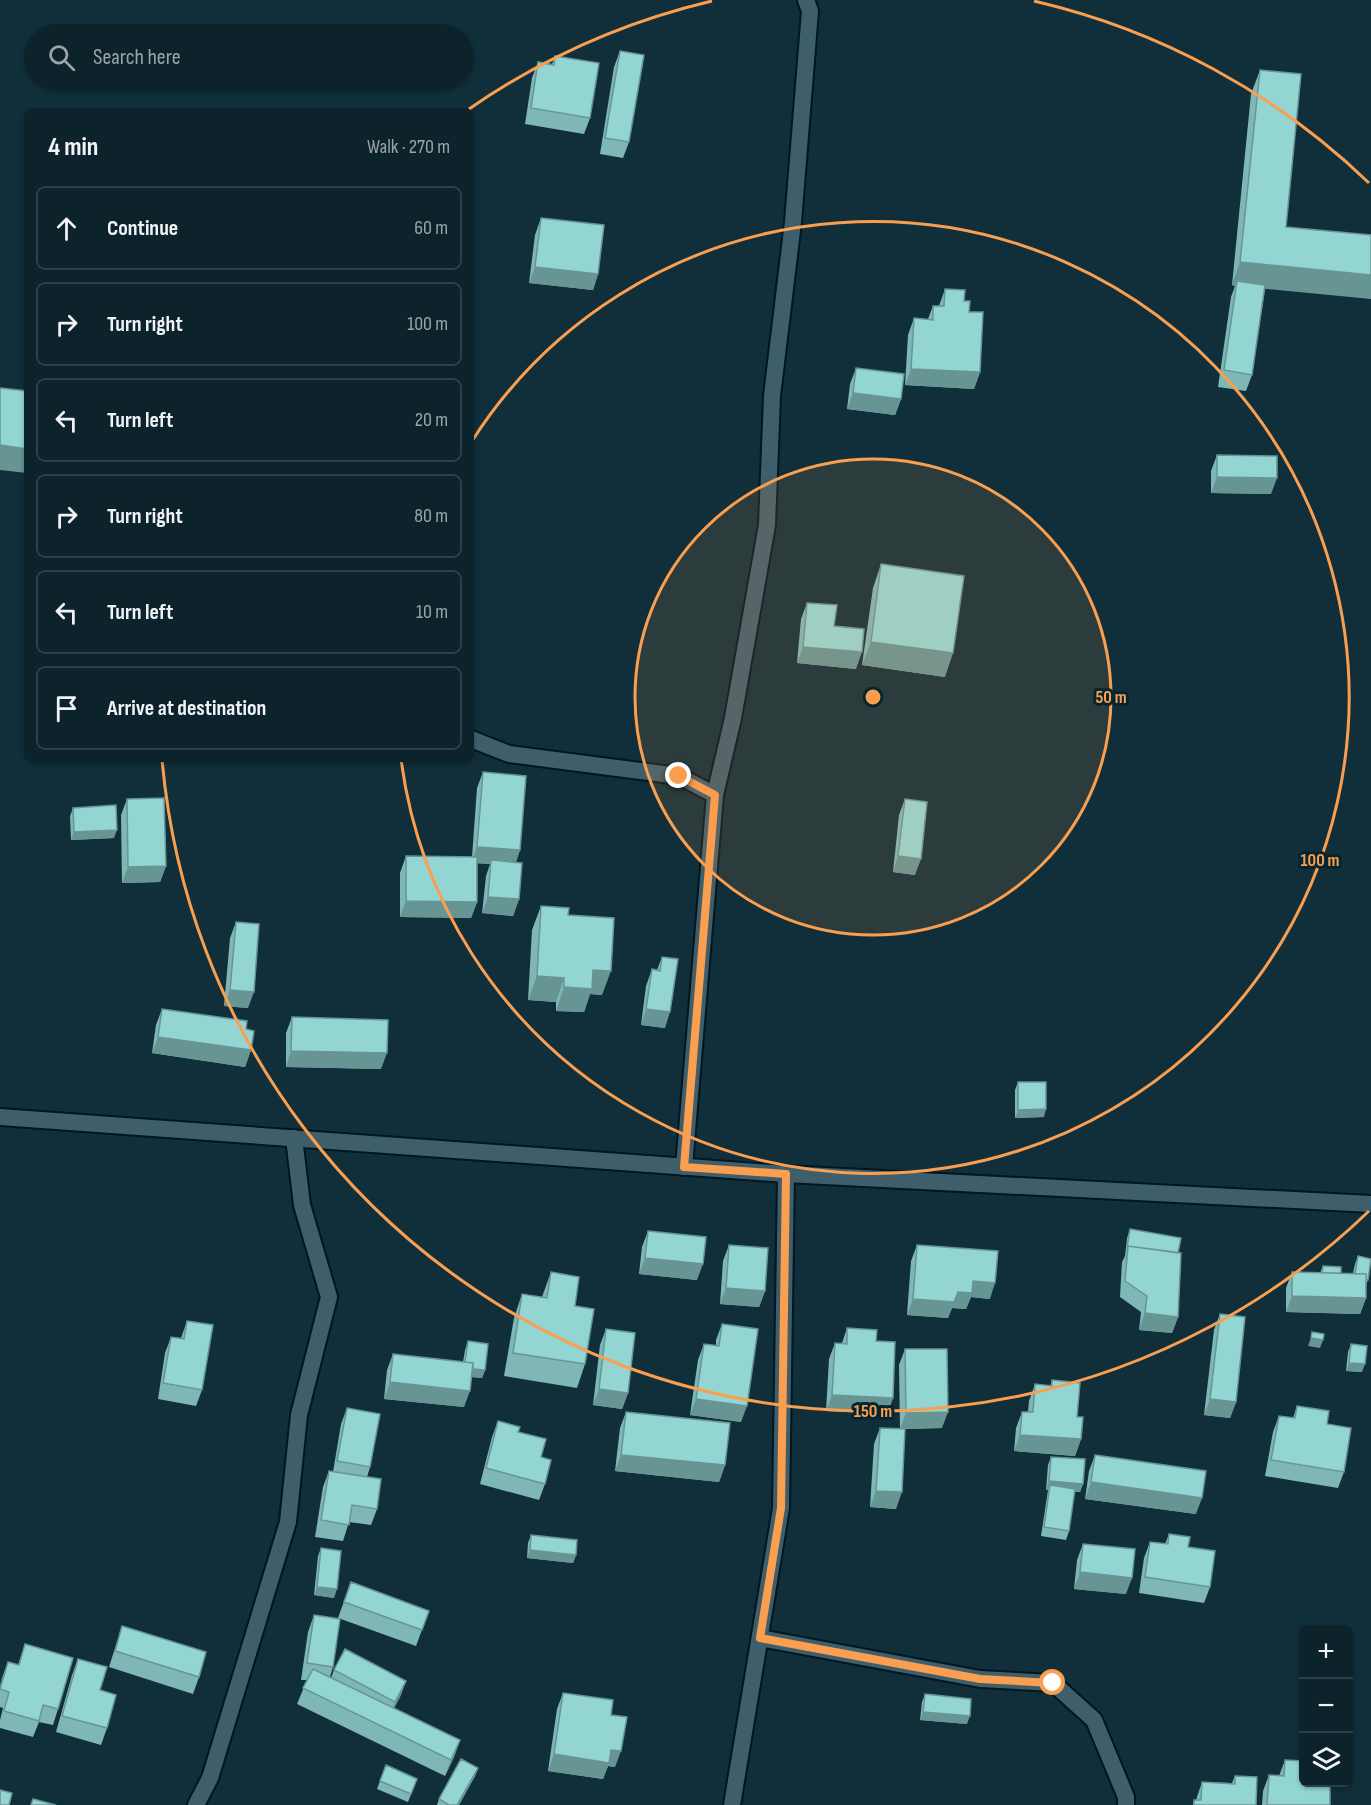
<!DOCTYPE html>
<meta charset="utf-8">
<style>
:root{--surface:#0c232c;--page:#152b34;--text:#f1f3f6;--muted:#9aa4a9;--line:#2c4048}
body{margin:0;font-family:"Sofia Sans Condensed",sans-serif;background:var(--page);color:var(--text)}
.controls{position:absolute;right:18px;bottom:18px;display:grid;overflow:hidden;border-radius:9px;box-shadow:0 2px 4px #0004}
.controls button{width:54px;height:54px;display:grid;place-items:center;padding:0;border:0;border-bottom:2px solid var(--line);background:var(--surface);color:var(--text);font:30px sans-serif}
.stop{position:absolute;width:18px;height:18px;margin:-14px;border:4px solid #fa9f4f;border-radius:50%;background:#fff}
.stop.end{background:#fa9f4f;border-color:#fff;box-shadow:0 2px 6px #0008}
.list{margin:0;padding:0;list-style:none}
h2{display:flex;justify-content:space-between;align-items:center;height:78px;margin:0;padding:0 24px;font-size:26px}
h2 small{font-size:20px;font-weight:400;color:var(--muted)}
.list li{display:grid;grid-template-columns:39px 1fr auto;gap:18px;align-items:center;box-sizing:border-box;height:84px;margin:0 12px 12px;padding:0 12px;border:2px solid var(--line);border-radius:9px}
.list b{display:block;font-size:22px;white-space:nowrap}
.list em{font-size:20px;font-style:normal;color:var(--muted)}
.icon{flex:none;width:33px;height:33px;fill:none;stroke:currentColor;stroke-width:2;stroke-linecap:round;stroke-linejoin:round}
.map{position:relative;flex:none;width:1371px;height:1805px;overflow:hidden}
.search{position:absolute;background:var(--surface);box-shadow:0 2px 4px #0004;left:24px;top:24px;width:450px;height:66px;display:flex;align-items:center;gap:15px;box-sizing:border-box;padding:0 21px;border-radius:33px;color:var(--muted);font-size:22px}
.panel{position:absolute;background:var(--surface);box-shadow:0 2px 4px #0004;left:24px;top:108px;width:450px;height:654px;border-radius:9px}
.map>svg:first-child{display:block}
</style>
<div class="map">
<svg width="1371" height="1805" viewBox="0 0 1371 1805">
<rect width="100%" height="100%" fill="#102f3b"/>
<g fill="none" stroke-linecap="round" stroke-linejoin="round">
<g stroke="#01161f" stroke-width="20">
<path id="minor" d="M471,739l38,15 170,22 36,19 -31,372
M715,795l18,-77 34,-193 5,-129 21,-174 17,-211 -4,-11
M760,1638l220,41 73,4 41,37 32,77v8
M196,1805l14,-27 78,-256 11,-107 30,-118 -27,-92 -8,-67
M732,1805l49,-297 5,-334"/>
</g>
<g stroke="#01161f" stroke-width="20">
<path id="tertiary" d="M0,1117l786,57 585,30"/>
</g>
<use href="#minor" stroke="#3f5e6c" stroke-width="16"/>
<use href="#tertiary" stroke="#3f5e6c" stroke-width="16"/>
</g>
<path fill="#7eb7b5" d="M620,51l9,91 -6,16 -23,-4 14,-87z
M555,56l35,62 -6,16 -59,-10 7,-46 6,-16 14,2z
M1260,70l5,219 -13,86 -6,16 -28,-4 13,-90 4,-11 -3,-1 19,-191z
M541,218l57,56 -5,16 -64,-7 6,-48z
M945,289l19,12 5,11 11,60 -6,17 -69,-4 3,-50 6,-17 14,1 5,-13h6z
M856,368l45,31 -6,16 -48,-6 3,-25z
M1217,455l54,39 -60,-1v-22z
M881,564l64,113 -83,-12 11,-77z
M807,603l27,23 22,43 -59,-6 4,-44z
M483,772l37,78 -4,12 3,37 -6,17 -31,-3 4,-37 4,-12 -13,-1v39l-6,16 -71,-1v-44l6,-17 66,1 5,-69z
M127,799l39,67 -6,16 -38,1 -1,-68z
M905,799l10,76 -22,-3 6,-57z
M73,808l41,30 -43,2 -1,-24z
M541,906l27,9 34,80 -12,-1 -6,18 -28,-1v-9l-28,-2 4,-70z
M236,922l12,86 -24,-2 6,-68z
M662,957l3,71 -24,-3 5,-39 6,-17 5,1z
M162,1009l84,20 5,21 -6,17 -93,-14 4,-28z
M292,1017l89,52 -95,-2v-34z
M1018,1082l26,35 -29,1v-28z
M1130,1229l48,24v64l-6,16 -33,-3 2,-18 -21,-15 2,-35 3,-6 2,-18z
M648,1231l49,49 -58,-6 3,-27z
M729,1245l36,46 -6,16 -39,-3 3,-43z
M917,1245l73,54 -19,-2 -5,12 -14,-1 -4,10 -41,-3 4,-54z
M1358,1256l10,24 -2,5v13l-6,16 -74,-2v-24l6,-16 28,1 3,-7 18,7h12l2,-9z
M551,1272l24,34 10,58 -8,24 -73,-12 10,-58 8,-24 20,3z
M1220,1314l16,88 -6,16 -26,-3 10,-85z
M187,1321l15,69 -6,16 -38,-7 7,-46 6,-16 10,1z
M722,1324l19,98 -51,-7 8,-55 6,-16 12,1v-5z
M847,1328l29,13 17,57 -6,16 -61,-3 3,-52 6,-16h7z
M606,1329l22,64 -6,16 -29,-4 7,-60z
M468,1341l17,29 -3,8 -10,-1 -8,30 -80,-8 3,-29 6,-16 70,8 2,-12z
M1351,1344l11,28 -16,-1 2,-19z
M905,1349l37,79 -37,1 -9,80 -26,-2 4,-63 6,-16 20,1 -1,-64z
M1052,1380l25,37 4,22 -6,17 -61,-5 2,-23 6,-16h6l1,-11 6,-17 15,2z
M1297,1406l30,18 17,48 -6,16 -73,-12 8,-44 6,-16 14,2z
M347,1408l23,59 -3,10 10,32 -6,16 -22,-3 -6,19 -28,-4 8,-50 6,-16 4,1 8,-48z
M626,1412l99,53 -6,17 -104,-11 5,-43z
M498,1421l20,11 23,25 4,27 -6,16 -59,-16 12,-47z
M1095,1455l101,59 -111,-15 4,-28z
M1051,1457l32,27 -3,8h-6l-5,39 -3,9 -25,-4 7,-46h-2l2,-25z
M1169,1534l19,13 22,40 -6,16 -65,-10 5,-35 6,-16 15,2z
M531,1535l45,20 -3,8 -46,-5 1,-15z
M1083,1544l43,50 -52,-5 3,-29z
M321,1548l13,50 -20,-3 4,-39z
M351,1582l78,29 -13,35 -78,-28z
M314,1615l19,52 -3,10 1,1 3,-8 72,11 -6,16 -6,11 66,32 -6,17 -9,19 -148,-72 10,-24h-6l7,-48z
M122,1626l77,51 -6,17 -84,-27z
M25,1644l33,65 -5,16 -14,-3 -6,15 -33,-9v-8l3,-12 -3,-1v-21l2,-8 6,-16 10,3z
M78,1659l22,31 7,38 -6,17 -45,-13 16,-57z
M563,1693l48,22 4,52 -7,-1 -5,13 -55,-8 9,-62z
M925,1694l42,30 -47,-4 2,-18z
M1285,1760l45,45h-68l1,-14 6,-16 10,1z
M386,1765l31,14 -9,23 -31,-13z
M478,1768l-3,8 -16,29h-22l2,-6z
M1235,1776l21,29h-63l1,-5h2l6,-18 30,1z"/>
<path fill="#679594" d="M1240,262l131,13v24l-135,-13 1,-5 -2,5 -3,-1z
M535,267l63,7 -5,16 -64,-7z
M911,369l69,3 -6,17 -69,-4z
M853,393l48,6 -6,16 -48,-6z
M0,445l27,4v24l-27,-3z
M1217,477l60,1 -6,16 -60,-1z
M871,642l82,11 -8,24 -83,-12z
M803,647l59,5 -6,17 -59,-6z
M117,830l-3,8 -43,2 3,-8z
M477,847l43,3 -6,16 -23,-6 -1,4 -19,-1z
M898,856l23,3 -6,16 -22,-3z
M166,866l-6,16 -38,1 6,-16z
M488,897l31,2 -6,17 -31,-3z
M406,901l71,1 -6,16 -71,-1z
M593,970l18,1 -9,24 -12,-1 -6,18 -28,-1 8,-24z
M537,976l27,2 -8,24 -28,-2z
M230,990l24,2 -6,16 -24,-2z
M646,1009l24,3 -5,16 -24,-3z
M158,1037l93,13 -6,17 -93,-14z
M291,1051l96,2 -6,16 -95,-2z
M1046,1109l-2,8 -29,1 3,-8z
M645,1258l58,6 -6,16 -58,-6z
M973,1281l22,2 -5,16 -19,-2 -5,12 -14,-1 -4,10 -41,-3 6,-16z
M726,1288l39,3 -6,16 -39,-3z
M1292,1296l74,2 -6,16 -74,-2z
M1145,1313l33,4 -6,16 -33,-3z
M1311,1338l12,2 -3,8 -12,-2z
M1349,1363l16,1 -3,8 -16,-1z
M464,1368l21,2 -3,8 -21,-2z
M390,1382l80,9 -6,16 -80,-8z
M599,1389l29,4 -6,16 -29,-4z
M832,1395l61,3 -6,16 -61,-3z
M696,1399l51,7 -6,16 -51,-7z
M1210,1399l26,3 -6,16 -26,-3z
M948,1412l-6,16 -42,1 6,-16z
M1020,1435l61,4 -6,17 -61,-5z
M621,1455l104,10 -6,17 -104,-11z
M1049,1481l34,3 -3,8 -31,-2 1,-5 -2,5h-2z
M1091,1482l111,16 -6,16 -111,-15z
M876,1491l26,1 -6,17 -26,-2z
M530,1550l46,5 -3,8 -46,-5z
M1080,1572l52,6 -6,16 -52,-5z
M317,1587l20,2 -3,9 -20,-3z
M406,1681l-6,16 -11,21 6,-16z
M923,1712l47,4 -3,8 -47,-4z
M460,1740l-6,17 -9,19 6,-16z
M611,1750l10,1 -6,16 -7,-1 -5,13 -55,-8 6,-17z
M478,1768l-3,8 -16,29h-2z"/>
<path fill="#93d5d3" stroke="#679594" stroke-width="1.5" d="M620,51l24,4 -15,87 -24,-4z
M555,56l44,7 -9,55 -59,-10 7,-46 16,3z
M1260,70l41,4 -15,153 85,8v40l-131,-13z
M541,218l63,7 -6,49 -63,-7z
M1237,281l28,4 -13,90 -28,-5z
M945,289l20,1 -1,11h6l-1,11h14l-3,60 -69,-3 3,-51 19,2v-14h11z
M856,368l48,6 -3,25 -48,-6z
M0,388l27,3v58l-27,-4z
M1217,455l60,1v22l-60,-1z
M881,564l83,12 -11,77 -82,-11z
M807,603l30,2 -3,21 30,3 -2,23 -59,-5z
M483,772l43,4 -6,74 -43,-3z
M164,798l2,68 -38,1 -1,-68z
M905,799l22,3 -6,57 -23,-3z
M116,805l1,25 -43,2 -1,-24z
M406,856l71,1v45l-71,-1z
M491,860l31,3 -3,36 -31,-2z
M541,906l28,2 -1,7 46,3 -3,53 -18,-1 -1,19 -28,-2v-9l-27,-2z
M236,922l23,2 -5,68 -24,-2z
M662,957l16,2 -8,53 -24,-3 6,-40 8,2z
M162,1009l85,12 -1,8 8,2 -3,19 -93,-13z
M292,1017l96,3 -1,33 -96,-2z
M1018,1082h28v27l-28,1z
M1130,1229l51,9 -3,15 -50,-7v2h-1z
M648,1231l58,6 -3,27 -58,-6z
M729,1245l39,3 -3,43 -39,-3z
M917,1245l81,6 -3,32 -22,-2 -1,12 -14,-1 -4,10 -41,-3z
M1128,1246l53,7 -3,64 -33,-4 2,-17 -22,-15z
M1358,1256l13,3 -3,21h-2v-6h-11z
M1323,1266l18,1v6h-19z
M551,1272l28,5 -4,29 19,3 -9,55 -72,-11 9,-59 25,4z
M1292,1272l74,2v24l-74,-2z
M1220,1314l25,3 -9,85 -26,-3z
M187,1321l26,4 -11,65 -39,-7 8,-46 13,2z
M722,1324l36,5 -11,77 -51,-7 8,-55 15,2z
M847,1328l30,2 -1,11 19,1 -2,56 -61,-3 3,-52 12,1z
M606,1329l29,4 -7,60 -29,-4z
M1312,1332l12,2 -1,6 -12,-2z
M468,1341l20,3 -3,26 -12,-1v-6l-8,-1z
M1351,1344l16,2 -2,18 -16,-1z
M905,1349h42l1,63 -42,1z
M393,1354l80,9 -3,28 -80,-9z
M1052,1380l28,3 -3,34h6l-2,22 -61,-4 2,-23h11l2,-28 17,2z
M1297,1406l32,5 -2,13 24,4 -7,44 -73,-12 8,-44 16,2z
M347,1408l33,6 -10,53 -33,-6z
M626,1412l104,11 -5,42 -104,-10z
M498,1421l22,6 -2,5 28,7 -5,18 10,3 -6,24 -59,-16z
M880,1428l25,1 -3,63 -26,-1z
M1095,1455l111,16 -4,27 -111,-16z
M1051,1457l34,2 -2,25 -34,-3z
M329,1471l52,8 -4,30 -25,-4 -3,20 -28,-5z
M1050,1485l25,4 -6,42 -25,-4z
M1169,1534l21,3 -2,10 27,4 -5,36 -65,-10 5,-35 18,2z
M531,1535l46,5 -1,15 -46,-5z
M1083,1544l52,5 -3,29 -52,-6z
M321,1548l20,3 -4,38 -20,-2z
M351,1582l78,29 -7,19 -78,-28z
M314,1615l26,4 -7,48 -26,-4z
M122,1626l84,26 -7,25 -84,-26z
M25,1644l48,14 -15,51 -15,-4 -4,16 -35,-10 5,-19 -9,-3 8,-27 11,3z
M345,1649l61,32 -11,21 -61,-32z
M78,1659l29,8 -7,23 16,5 -9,33 -45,-12z
M313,1669l147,71 -9,20 -148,-72z
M563,1693l50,7 -2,15 16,2 -6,34 -10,-1 -2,13 -55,-9z
M925,1694l46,5 -1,17 -47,-4z
M461,1759l17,9 -21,37h-8l-10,-6z
M1285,1760l19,1v21h26v23h-63l2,-30 15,1z
M386,1765l31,14 -6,15 -31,-13z
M1235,1776l22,1 -1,28h-62v-5h7l1,-18 33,2z
M0,1790l12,3 -3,12h-9z
M33,1799l23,6h-25z"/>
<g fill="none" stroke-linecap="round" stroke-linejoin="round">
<path stroke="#fa9f4f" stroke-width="8" d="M679,776l36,19 -31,372 102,7 -5,334 -21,130 220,41 73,4"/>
</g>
<circle cx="873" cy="697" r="238" fill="#fa9f4f" fill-opacity=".12"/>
<g fill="none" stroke="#fa9f4f" stroke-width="3">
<circle cx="873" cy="697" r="238"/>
<path d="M472 441A476 476 0 1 1 401 759"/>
<path d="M1369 1211A714 714 0 0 1 162 759M469 109A714 714 0 0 1 712 1M1034 1A714 714 0 0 1 1369 183"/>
</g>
<circle cx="873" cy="697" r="9" fill="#fa9f4f" stroke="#052531" stroke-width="3"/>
<g font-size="18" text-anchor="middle" font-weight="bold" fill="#fa9f4f" stroke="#052531" stroke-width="6" stroke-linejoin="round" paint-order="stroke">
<text x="1111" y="703">50 m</text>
<text x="1320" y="866">100 m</text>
<text x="873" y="1417">150 m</text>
</g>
</svg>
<div class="controls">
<button>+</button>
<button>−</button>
<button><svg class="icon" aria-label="layers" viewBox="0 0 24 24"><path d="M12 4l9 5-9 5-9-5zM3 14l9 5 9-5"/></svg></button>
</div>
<div class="stop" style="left:1053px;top:1683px"></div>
<div class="stop end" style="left:679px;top:776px"></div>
<div class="search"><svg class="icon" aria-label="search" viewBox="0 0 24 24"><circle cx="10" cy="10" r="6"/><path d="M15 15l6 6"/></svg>Search here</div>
<section class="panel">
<h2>4 min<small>Walk · 270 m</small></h2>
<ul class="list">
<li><svg class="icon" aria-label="ahead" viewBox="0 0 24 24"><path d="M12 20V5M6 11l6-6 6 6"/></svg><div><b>Continue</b></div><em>60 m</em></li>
<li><svg class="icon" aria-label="right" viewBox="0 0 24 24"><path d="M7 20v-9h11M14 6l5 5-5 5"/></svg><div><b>Turn right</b></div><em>100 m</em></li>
<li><svg class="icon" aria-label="left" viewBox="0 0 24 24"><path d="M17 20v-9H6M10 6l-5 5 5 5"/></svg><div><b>Turn left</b></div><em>20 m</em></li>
<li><svg class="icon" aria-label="right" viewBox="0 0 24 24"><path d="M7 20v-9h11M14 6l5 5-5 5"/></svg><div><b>Turn right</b></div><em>80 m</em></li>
<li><svg class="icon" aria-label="left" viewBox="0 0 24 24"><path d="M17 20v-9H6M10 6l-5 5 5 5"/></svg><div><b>Turn left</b></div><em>10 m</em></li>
<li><svg class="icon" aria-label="arrive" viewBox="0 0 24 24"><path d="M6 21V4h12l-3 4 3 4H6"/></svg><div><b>Arrive at destination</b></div></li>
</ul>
</section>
</div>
